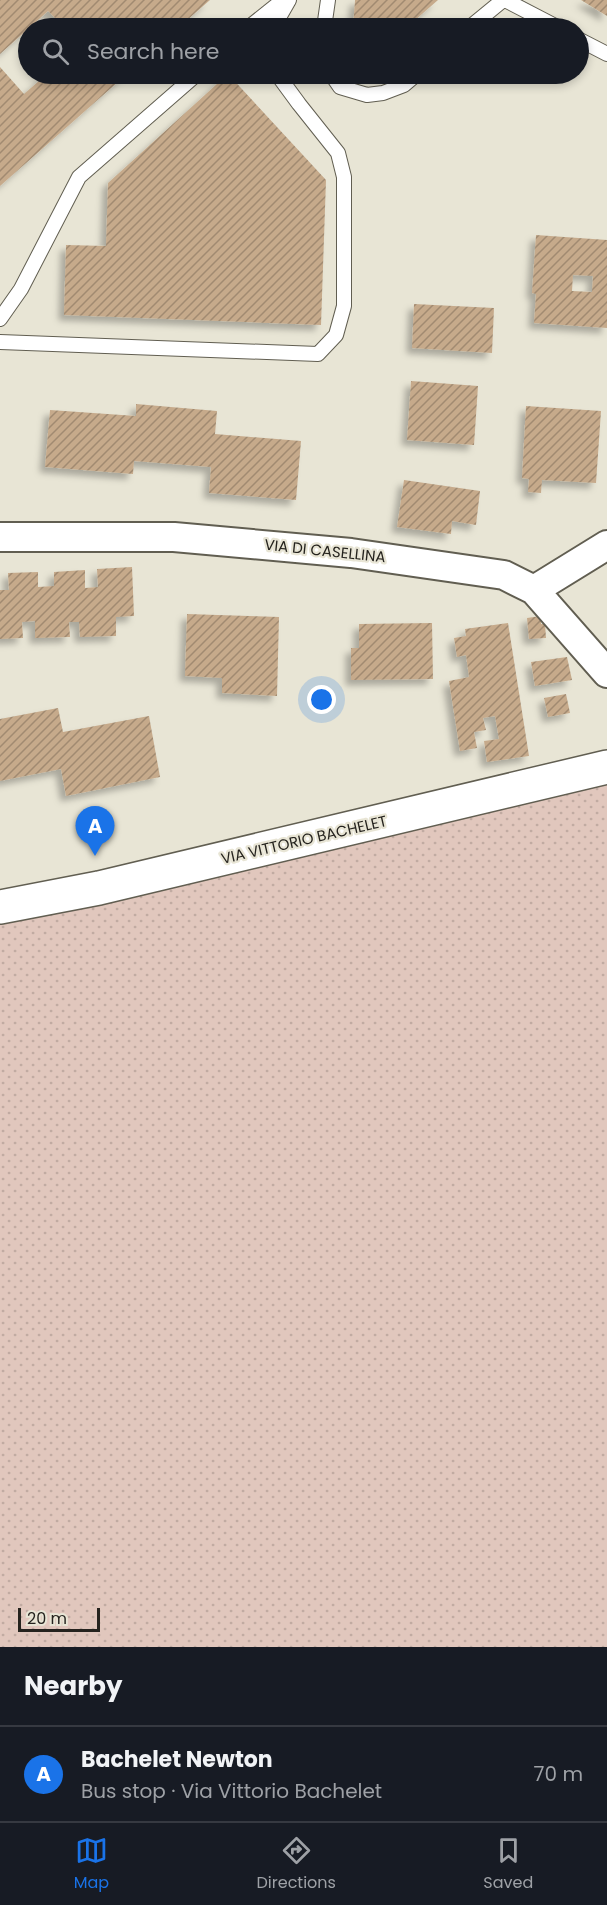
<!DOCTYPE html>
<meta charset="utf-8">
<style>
:root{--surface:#171b24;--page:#20242c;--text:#f1f3f6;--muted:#9ea1a6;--line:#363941;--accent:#1a73e8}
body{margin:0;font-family:Poppins,sans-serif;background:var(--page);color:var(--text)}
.scale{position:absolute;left:18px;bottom:15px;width:82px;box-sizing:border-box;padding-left:6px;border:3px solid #25231e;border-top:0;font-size:16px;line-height:21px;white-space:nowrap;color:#25231e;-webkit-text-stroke:4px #e8e5d5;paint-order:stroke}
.you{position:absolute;left:322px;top:700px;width:21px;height:21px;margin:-15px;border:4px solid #fff;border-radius:50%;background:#1a73e8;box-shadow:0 0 0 9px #1a73e833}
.badge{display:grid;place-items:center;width:39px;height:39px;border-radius:50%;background:var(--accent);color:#fff;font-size:20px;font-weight:700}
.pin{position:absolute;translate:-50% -50px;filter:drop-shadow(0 2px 3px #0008)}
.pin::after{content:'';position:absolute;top:32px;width:21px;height:18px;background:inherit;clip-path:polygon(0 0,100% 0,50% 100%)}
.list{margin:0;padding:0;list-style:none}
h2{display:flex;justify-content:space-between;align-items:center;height:78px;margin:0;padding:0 24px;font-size:26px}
h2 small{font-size:20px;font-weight:400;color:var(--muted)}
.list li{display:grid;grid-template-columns:39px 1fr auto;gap:18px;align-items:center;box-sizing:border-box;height:96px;padding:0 24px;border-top:2px solid var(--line)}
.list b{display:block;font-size:22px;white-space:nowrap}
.list p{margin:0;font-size:20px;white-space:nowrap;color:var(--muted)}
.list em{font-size:20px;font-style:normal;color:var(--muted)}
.icon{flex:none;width:33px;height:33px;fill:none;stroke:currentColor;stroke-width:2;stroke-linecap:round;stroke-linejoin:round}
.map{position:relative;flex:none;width:607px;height:1647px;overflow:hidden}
.search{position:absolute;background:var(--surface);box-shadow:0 3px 9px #0003;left:18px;right:18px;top:18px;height:66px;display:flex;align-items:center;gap:15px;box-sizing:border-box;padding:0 21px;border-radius:33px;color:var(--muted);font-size:22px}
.sheet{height:174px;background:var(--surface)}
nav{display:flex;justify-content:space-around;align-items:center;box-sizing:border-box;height:84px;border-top:2px solid var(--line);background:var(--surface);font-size:16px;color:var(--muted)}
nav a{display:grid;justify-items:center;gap:3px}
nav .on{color:var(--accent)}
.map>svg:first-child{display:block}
</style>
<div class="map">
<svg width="607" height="1647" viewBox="0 0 607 1647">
<defs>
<pattern id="grass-dots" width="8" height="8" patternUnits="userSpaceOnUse" patternTransform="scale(1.5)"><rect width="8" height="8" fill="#e1c7bd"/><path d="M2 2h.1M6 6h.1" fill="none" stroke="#c1aba2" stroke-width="1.8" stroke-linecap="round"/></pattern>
<pattern id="building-hatch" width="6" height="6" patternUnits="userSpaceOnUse" patternTransform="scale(1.5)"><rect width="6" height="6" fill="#c6aa8b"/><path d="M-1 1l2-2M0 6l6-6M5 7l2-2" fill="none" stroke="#a18a71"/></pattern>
<filter id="shadow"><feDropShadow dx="-5.5" dy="5.5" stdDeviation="3" flood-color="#0004"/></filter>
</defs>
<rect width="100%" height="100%" fill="#e8e5d5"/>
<path fill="url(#grass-dots)" d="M607,767v880h-607v-740z"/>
<path fill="url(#building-hatch)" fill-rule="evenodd" filter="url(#shadow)" d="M0,0h210l-32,28h-113l-17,-17 -48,43z
M355,0h83l-32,28h-53z
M581,0h26v16z
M0,67l24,27 23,-20h80l-127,112z
M228,74l98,106 -5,145 -257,-10 2,-70 40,1 2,-63z
M536,235l71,5v88l-73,-5 2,-29 -4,-1zM573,275l20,1 -1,16 -20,-1z
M414,304l80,4 -2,45 -80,-5z
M411,381l67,5 -4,59 -67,-5z
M136,404l81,7 -2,23 86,7 -5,59 -87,-7 2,-26 -77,-6 -1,13 -88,-7 5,-57 86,6z
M526,406l75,5 -5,72 -54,-3 -1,13 -13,-1 1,-13 -7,-1z
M404,480l76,11 -4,34 -24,-4 -1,13 -54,-7z
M132,567l2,49 -18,1v19l-36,1 -1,-15h-10l1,15 -35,1v-17l-13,1 1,16 -23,1v-49h9l-1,-17 30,-1v15l16,-1v-14l31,-2v18l13,-1 -1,-18z
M187,614l92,3 -2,79 -55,-3v-15l-37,-2z
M541,616v8h4l1,14 -17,1 -2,-21z
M432,623l1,56 -82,1v-32h8v-24z
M508,623l21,133 -42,6 -3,-21 15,-2 -4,-23 -12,2 3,12 -12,2 3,16 -17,3 -11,-70 20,-4 -3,-22 -9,2 -3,-19 12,-2 -1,-7z
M567,657l5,23 -37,6 -4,-24z
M566,694l4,19 -22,4 -4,-19z
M58,708l5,24 86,-16 11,61 -94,19 -5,-27 -61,12v-62z"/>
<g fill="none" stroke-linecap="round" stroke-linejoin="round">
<g stroke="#615e51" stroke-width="16">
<path id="lane" d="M505,0l54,28
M248,28l35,-28
M273,28l16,-28
M324,28l4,-28
M469,28l34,-28
M578,39l29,15
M331,74l9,13 27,8 16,-2 21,-8 13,-11
M0,319l21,-30 58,-112 118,-103
M0,342l318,12 18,-19 8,-29v-129l-6,-24 -39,-49 -22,-30"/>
</g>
<g stroke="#615e51" stroke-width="32">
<path id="street" d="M0,537h174l177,16 153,22 30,15 73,83
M534,590l73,-45"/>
</g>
<g stroke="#615e51" stroke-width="36">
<path id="secondary" d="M0,907l99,-19 508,-121"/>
</g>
<use href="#lane" stroke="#fff" stroke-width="14"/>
<use href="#street" stroke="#fff" stroke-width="28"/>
<use href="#secondary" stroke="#fff" stroke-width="33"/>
</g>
<g text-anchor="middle" stroke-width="4.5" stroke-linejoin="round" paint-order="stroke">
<g font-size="15" fill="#25231e" stroke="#e8e5d5">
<text transform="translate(325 551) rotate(6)" y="5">VIA DI CASELLINA</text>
<text transform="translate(304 840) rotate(-13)" y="5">VIA VITTORIO BACHELET</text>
</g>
</g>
</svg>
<div class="scale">20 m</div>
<div class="you"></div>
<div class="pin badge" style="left:95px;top:856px">A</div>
<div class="search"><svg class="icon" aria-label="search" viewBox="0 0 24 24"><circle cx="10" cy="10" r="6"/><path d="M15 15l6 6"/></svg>Search here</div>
</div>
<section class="sheet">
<h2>Nearby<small></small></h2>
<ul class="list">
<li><span class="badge">A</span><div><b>Bachelet Newton</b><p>Bus stop · Via Vittorio Bachelet</p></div><em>70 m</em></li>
</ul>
</section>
<nav>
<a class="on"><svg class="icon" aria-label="map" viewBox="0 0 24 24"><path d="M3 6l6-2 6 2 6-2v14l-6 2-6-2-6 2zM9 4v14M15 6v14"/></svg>Map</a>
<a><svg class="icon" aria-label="directions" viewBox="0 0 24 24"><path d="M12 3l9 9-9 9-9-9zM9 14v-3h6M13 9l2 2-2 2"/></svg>Directions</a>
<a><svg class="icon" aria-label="saved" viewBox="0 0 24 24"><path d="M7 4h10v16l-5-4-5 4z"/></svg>Saved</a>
</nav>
